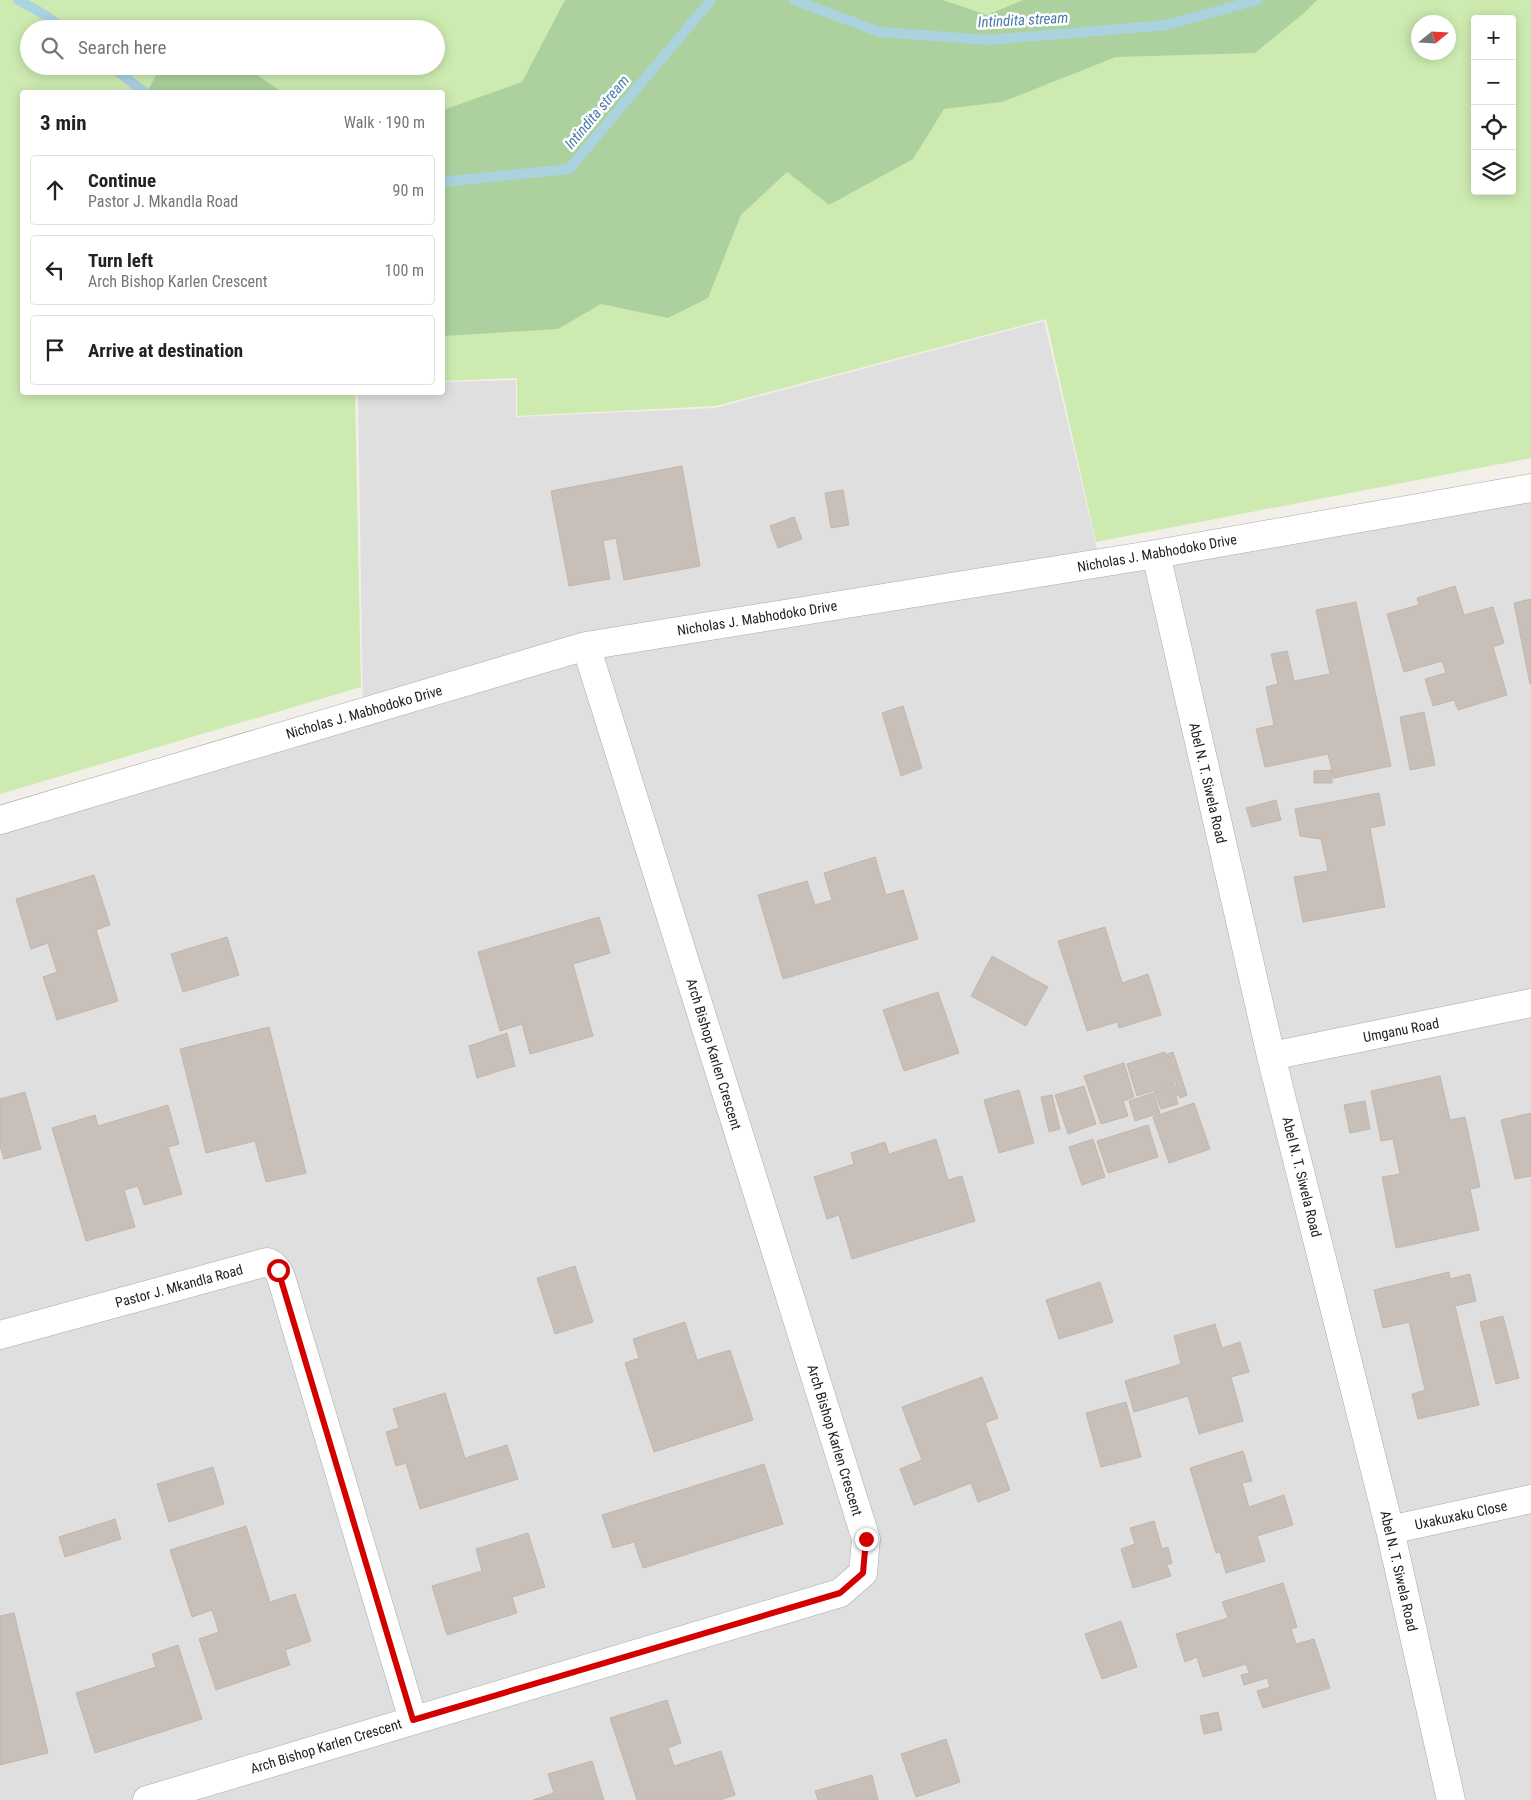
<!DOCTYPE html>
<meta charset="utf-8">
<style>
:root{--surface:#fff;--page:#f2f2f2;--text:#222;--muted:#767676;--line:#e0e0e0}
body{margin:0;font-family:"Roboto Condensed",sans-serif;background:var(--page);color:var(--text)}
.controls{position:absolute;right:15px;top:15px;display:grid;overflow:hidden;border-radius:5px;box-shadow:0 2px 12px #0003}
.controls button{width:45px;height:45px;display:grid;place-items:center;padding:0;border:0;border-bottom:1px solid var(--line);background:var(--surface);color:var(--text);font:25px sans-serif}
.compass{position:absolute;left:1411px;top:15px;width:45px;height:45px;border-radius:50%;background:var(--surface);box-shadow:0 2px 12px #0003;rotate:72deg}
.stop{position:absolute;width:15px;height:15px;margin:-11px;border:4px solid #d40000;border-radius:50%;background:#fff}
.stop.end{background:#d40000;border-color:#fff;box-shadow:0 1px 5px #0008}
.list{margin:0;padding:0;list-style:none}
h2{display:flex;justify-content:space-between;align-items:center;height:65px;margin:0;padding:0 20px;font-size:21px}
h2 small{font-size:16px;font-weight:400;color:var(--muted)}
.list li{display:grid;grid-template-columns:32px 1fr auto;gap:15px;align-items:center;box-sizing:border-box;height:70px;margin:0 10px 10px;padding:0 10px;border:1px solid var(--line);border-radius:5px}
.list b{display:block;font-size:19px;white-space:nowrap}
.list p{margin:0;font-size:16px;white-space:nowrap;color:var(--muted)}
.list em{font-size:16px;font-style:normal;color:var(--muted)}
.icon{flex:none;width:28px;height:28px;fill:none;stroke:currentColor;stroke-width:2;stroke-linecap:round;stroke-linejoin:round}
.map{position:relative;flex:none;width:1531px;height:1800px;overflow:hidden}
.search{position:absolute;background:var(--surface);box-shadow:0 2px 12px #0003;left:20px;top:20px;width:425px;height:55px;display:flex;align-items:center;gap:12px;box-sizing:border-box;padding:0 18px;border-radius:28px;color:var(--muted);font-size:19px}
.panel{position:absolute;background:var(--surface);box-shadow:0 2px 12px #0003;left:20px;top:90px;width:425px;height:305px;border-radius:5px}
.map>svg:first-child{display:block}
</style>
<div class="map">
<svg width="1531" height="1800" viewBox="0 0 1531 1800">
<rect width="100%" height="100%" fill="#f2efe9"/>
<path fill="#e0dfdf" d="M1044,321l57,245 430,-75v1309h-1531v-975l363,-109 -5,-323 84,-1 1,-10 73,-2v37l199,-9z"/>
<path fill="#cdebb0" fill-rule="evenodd" d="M0,0h1531v458l-435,84 -50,-223 -330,87 -199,10v-38l-74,3 -1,-289h-420v300l333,1 6,294 -361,107zM1475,19h37v172h-37zM1418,22h30v30h-30zM29,29h407v37h-407z"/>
<path fill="#add19e" d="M565,0h378l44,15 36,-15h294l-13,13 -49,40 -139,4 -114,45 -58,7 -31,50 -84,46 -42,-33 -46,43 -33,83 -40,20 -67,-14 -43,25 -115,7v-226l79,-28z
M210,66h34l38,26h-135l11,-20z"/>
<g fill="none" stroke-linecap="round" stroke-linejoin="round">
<path stroke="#aad3df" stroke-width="10" d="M18,0l27,15 18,14
M794,0l86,32 108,8 179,-15 90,-25
M111,66l33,26
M442,182l127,-13 142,-169"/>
</g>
<path fill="#c7bfb8" stroke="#c4b6ab" d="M682,466l18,100 -76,14 -8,-42 -13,3 7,38 -41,7 -18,-95z
M843,490l6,35 -18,3 -6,-35z
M794,517l8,22 -24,9 -8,-22z
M1455,586l9,29 29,-8 11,36 -11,4 14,48 -49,15 -4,-10 -21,6 -8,-27 21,-6 -4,-12 -38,11 -17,-58 32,-9 -2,-7z
M1531,599v85h-1l-16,-81z
M1356,602l35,164 -57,12 -6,-24 -63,13 -9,-38 18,-4 -8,-38 12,-3 -7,-30 16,-3 7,30 36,-7 -14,-64z
M903,706l19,62 -21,8 -19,-63z
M1424,712l11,53 -25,5 -10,-53z
M1332,770v13h-18v-12z
M1379,793l6,32 -15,3 15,79 -82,15 -9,-45 34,-6 -7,-32 -21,-3 -5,-27z
M1276,800l5,20 -29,7 -6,-19z
M875,857l11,38 17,-5 15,49 -135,40 -25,-84 49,-14 8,24 17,-5 -8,-27z
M94,875l16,50 -14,5 22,71 -61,19 -14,-43 14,-5 -9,-29 -17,6 -15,-50z
M599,917l11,36 -37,11 20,72 -63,18 -8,-30 -22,7 -22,-79z
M1105,927l17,56 26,-9 13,41 -42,13 -2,-6 -30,9 -29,-90z
M227,937l12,38 -56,17 -12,-38z
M992,956l56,31 -22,39 -55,-30z
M938,992l21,61 -55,18 -21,-61z
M269,1027l37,146 -40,9 -11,-41 -49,12 -26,-104z
M507,1033l8,33 -38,12 -8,-32z
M1165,1052l10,32 -38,12 -10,-32z
M1173,1052l14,43 -7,3 -1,-3 -3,1 2,8 -17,5 -7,-17 23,-7 -10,-31z
M1124,1063l10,34 -11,4 5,15 -27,8 -17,-48z
M1440,1076l10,44 15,-3 15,70 -10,2 9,41 -83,18 -14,-71 18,-3 -7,-35 -12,2 -10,-50z
M1084,1086l12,38 -28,10 -13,-39z
M1019,1090l15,53 -35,10 -15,-53z
M25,1092l16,57 -37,10 -4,-13v-47z
M1153,1093l7,20 -25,8 -6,-20z
M1052,1095l8,34 -11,3 -8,-35z
M1365,1101l5,28 -20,4 -6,-28z
M1194,1103l16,46 -41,14 -16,-46z
M168,1105l11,39 -11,3 14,47 -38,11 -6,-19 -14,4 11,37 -49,14 -34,-113 43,-13 3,11z
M1531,1113v63l-16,3 -14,-59z
M1148,1125l10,32 -50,16 -11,-32z
M936,1139l12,41 14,-4 13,45 -123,38 -13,-44 -12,4 -13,-42 40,-13 -3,-11 34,-11 4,12z
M1093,1139l12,38 -23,8 -13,-38z
M575,1266l18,56 -38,12 -18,-56z
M1449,1272l1,7 20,-5 6,27 -21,5 24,99 -61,14 -6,-25 13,-4 -16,-68 -26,6 -9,-38z
M1100,1282l13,40 -54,17 -13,-39z
M1503,1316l16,62 -23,6 -16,-62z
M685,1322l12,38 33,-10 23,70 -99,32 -29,-89 14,-5 -6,-19z
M1215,1324l7,24 18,-6 9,30 -18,5 12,44 -44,13 -11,-38 -54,16 -9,-31 56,-17 -7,-28z
M982,1377l16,41 -13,5 25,67 -32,12 -7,-19 -57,22 -14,-36 22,-9 -20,-53z
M445,1393l20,65 42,-13 11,34 -98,30 -14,-46 -10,3 -10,-34 13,-4 -6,-19z
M1126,1402l15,55 -40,10 -15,-54z
M1243,1451l9,30 -10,2 7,24 35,-12 9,30 -36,11 8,25 -39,12 -6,-21 -4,1 -26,-85z
M764,1464l19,60 -140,44 -9,-26 -21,6 -11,-33z
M213,1467l11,37 -55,18 -12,-38z
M115,1519l6,20 -56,18 -6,-20z
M1154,1521l8,28 6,-2 4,16 -5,2 4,11 -38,12 -12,-39 14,-5 -5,-16z
M246,1526l24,76 25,-8 16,47 -26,9 5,15 -74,25 -17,-51 20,-7 -7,-22 -20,7 -22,-67z
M528,1533l17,54 -33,10 5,16 -70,22 -15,-49 50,-15 -6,-22z
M1283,1583l14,44 -6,2 5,15 18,-5 16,49 -67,20 -6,-17 13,-4 -3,-9 -23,7 -3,-10 8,-2 -3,-9 -43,13 -6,-20 -12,5 -9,-28 52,-16 -6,-16z
M14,1613l34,140 -48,12v-149z
M1121,1621l16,46 -35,12 -17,-45z
M178,1645l24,74 -107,34 -19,-60 80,-26 -4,-13z
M667,1700l14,43 -13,5 6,18 47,-15 14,44 -15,5h-83l-27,-82z
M1218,1712l4,18 -18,4 -4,-18z
M946,1739l14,43 -44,15 -15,-43z
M592,1761l12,39h-71l21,-7 -6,-19z
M872,1775l6,25h-60l-3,-9z"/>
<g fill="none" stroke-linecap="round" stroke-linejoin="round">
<g stroke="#a9a9a9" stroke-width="29">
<path id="minor" d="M1156,554l115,502 119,474 61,270
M0,820l586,-174 570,-92 375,-66
M1271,1056l260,-53
M0,1335l267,-73c7,2 11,8 14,15l132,443
M1390,1530l141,-31
M147,1800l693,-207 23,-20 3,-34 -280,-893"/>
</g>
<use href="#minor" stroke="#fff" stroke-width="28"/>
</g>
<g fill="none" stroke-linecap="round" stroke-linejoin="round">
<path stroke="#d40000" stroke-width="6" d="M278,1270l135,450 427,-127 23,-20 3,-34"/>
</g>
<g text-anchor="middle" stroke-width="5" stroke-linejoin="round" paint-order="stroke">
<g font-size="14" fill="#222" stroke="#fff">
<text transform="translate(1157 553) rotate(-10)" y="5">Nicholas J. Mabhodoko Drive</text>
<text transform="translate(757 618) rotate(-9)" y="5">Nicholas J. Mabhodoko Drive</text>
<text transform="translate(364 712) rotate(-16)" y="5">Nicholas J. Mabhodoko Drive</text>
<text transform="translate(1208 783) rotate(77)" y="5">Abel N. T. Siwela Road</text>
<text transform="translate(1401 1030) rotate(-11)" y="5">Umganu Road</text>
<text transform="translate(714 1054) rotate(73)" y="5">Arch Bishop Karlen Crescent</text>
<text transform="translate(1302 1177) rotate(76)" y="5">Abel N. T. Siwela Road</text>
<text transform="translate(179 1286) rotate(-15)" y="5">Pastor J. Mkandla Road</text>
<text transform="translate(835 1440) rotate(73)" y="5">Arch Bishop Karlen Crescent</text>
<text transform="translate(1461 1515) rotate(-12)" y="5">Uxakuxaku Close</text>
<text transform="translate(1399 1571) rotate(77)" y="5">Abel N. T. Siwela Road</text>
<text transform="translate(326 1746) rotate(-17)" y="5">Arch Bishop Karlen Crescent</text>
</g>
<g font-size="15" font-style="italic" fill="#4a7aab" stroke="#fff">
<text transform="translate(1023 20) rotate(-3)" y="5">Intindita stream</text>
<text transform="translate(597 112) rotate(-50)" y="5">Intindita stream</text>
</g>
</g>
</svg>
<div class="controls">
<button>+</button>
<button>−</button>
<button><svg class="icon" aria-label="locate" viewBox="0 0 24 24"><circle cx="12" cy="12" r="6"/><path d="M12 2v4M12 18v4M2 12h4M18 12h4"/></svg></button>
<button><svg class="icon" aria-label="layers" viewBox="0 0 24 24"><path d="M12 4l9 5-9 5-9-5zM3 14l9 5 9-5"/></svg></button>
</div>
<svg class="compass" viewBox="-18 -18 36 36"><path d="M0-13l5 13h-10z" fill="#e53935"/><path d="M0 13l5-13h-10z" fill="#767676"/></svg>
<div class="stop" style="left:278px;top:1270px"></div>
<div class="stop end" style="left:866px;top:1539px"></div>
<div class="search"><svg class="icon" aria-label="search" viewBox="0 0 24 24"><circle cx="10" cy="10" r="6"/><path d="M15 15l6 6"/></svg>Search here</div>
<section class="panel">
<h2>3 min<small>Walk · 190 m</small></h2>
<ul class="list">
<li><svg class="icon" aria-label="ahead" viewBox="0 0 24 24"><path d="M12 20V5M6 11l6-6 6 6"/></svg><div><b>Continue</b><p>Pastor J. Mkandla Road</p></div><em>90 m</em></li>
<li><svg class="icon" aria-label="left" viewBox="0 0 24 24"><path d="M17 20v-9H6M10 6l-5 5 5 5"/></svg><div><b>Turn left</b><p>Arch Bishop Karlen Crescent</p></div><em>100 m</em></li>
<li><svg class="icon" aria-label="arrive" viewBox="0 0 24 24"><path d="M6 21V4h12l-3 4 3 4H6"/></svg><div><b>Arrive at destination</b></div></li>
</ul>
</section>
</div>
